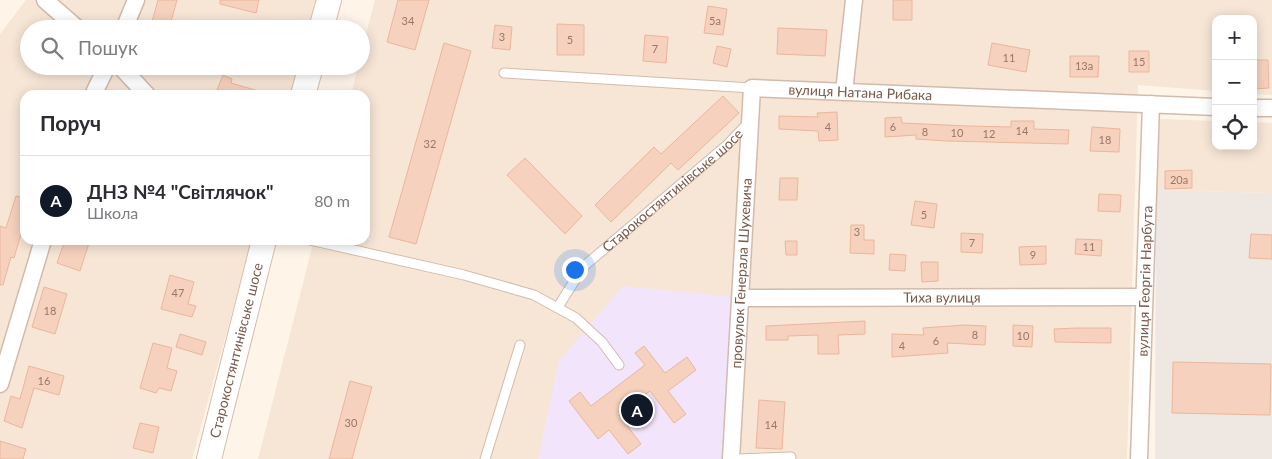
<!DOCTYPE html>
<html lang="uk">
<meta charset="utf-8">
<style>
:root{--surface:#fff;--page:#f7f7f7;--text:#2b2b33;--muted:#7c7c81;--line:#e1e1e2;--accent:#111827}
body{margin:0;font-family:Lato,sans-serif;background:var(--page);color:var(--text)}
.controls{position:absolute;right:15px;top:15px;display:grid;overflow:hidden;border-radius:10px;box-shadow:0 2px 12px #0003}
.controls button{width:45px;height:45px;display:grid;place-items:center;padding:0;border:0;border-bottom:1px solid var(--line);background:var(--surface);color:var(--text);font:25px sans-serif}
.you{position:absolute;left:574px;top:269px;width:18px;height:18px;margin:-12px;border:4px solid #fff;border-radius:50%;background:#1a73e8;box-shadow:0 0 0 8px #1a73e833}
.badge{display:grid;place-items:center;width:32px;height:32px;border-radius:50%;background:var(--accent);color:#fff;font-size:16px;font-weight:700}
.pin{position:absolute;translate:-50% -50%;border:2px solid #fff;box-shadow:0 1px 5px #0006}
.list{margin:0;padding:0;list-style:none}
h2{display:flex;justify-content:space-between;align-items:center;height:65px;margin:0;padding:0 20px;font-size:21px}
h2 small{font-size:16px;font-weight:400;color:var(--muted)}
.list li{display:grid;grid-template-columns:32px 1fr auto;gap:15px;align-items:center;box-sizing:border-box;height:90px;padding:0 20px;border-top:1px solid var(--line)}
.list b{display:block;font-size:19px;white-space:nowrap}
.list p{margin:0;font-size:16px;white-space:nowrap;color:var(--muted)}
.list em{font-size:16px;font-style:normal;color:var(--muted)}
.icon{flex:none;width:28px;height:28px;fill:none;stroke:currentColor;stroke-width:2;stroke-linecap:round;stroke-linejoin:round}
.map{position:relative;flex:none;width:1272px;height:459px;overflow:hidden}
.search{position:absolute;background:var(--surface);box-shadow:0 2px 12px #0003;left:20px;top:20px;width:350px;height:55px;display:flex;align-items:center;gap:12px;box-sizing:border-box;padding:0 18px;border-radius:28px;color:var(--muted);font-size:19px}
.panel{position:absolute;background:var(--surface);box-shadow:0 2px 12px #0003;left:20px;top:90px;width:350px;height:155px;border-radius:15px}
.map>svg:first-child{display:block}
</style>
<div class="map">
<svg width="1272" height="459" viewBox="0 0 1272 459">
<rect width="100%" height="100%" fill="#fef4e8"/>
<path fill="#f7e6d6" d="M26,0h291l-8,29h-280v37h270l-8,29h-266v145h227l-60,219h-192v-425z
M375,0h897v95l-19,-1v-75h-37v72l-78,-6 -11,374h-869l56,-219h51v-145h-14l7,-29h3v-13z
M1160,119l56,2v25h37v-24l19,1v70l-116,-3z"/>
<path fill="#efe7e1" d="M1156,190l116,3v266h-117z"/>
<path fill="#f2e4fb" d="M623,286l111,11 -11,162h-185l21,-98z"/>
<path fill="#f6d1bd" stroke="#eab69c" d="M158,0h19l-8,29h-19z
M220,0h39l-3,13 -36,-9z
M398,0h31l-14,50 -28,-8z
M893,0h19v20h-19z
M708,6l19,3 -4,26 -19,-2z
M557,24l27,1v30h-27z
M495,25l17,2 -2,23 -18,-2z
M778,28l49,2 -2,26 -48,-2z
M645,35l23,2 -2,26 -23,-2z
M444,43l27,8 -55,193 -27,-7z
M992,43l38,7 -4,22 -38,-7z
M717,46l14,3 -4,18 -14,-4z
M1129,51h20v21h-20z
M1070,56h29l-1,21h-28z
M1253,60h15l1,28 -16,1z
M223,75l9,4 -1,4 31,9v3h-47z
M723,96l16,17 -61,57 -7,-7 -60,59 -16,-17 59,-58 7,7z
M837,112l1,28 -19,1 -1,-10 -39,-2v-13l39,1 -1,-4z
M901,117l1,6 66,3 43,1v-6h23v8l35,1 -1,14 -122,-3 -30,-2v-4l-31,2v-19z
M1092,127l28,2 -1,23 -29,-1z
M525,158l57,58 -17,18 -58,-59z
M1192,170v18l-27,1v-18z
M780,178h18l-1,22h-18z
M1099,194l22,1 -1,17 -22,-1z
M16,196l9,2v22l-11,38 -3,-1 -8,28h-3v-59l6,2z
M915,201l22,3 -3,24 -23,-3z
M851,225h13v15h10v14l-24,-1z
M961,233l22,1 -1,19 -21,-1z
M1251,234l21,1v24l-23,-1z
M1076,239l26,1 -1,16 -26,-2z
M65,240h25l-10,31 -23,-8z
M785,241h12v14h-11z
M1046,246v18l-26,1 -1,-18z
M890,254l16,1 -1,16 -16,-1z
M921,262h17v19l-16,1z
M170,275l24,7 -6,22 8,2 -4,11 -31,-8z
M44,287l23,7 -12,40 -23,-7z
M865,321v13l-27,1 1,19h-21v-19l-30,1v4h-22v-14z
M964,325l22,1 -1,19 -38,-2 1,10 -56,4v-23l32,1 -1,-7z
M1013,325l20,1 -1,21 -19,-1z
M1077,328h34v15l-56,-1 -1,-13z
M180,334l26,8 -4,13 -26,-8z
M153,343l19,5 -5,20 10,3 -6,20 -12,-3 -3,5 -16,-5z
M644,346l21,27 22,-16 9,13 -28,21 18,23 -12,9 -24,-32 -31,24 22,29 -13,10 -19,-24 -11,9 -29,-38 11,-9 11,14 54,-41 -10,-12z
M1173,362l98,2 -1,51 -98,-2z
M29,366l35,10 -5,19 -25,-7 -12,40 -18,-7 7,-25 9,3z
M350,381l22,6 -20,72h-23z
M759,400l26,2 -3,47 -26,-1z
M140,423l19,4 -6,26 -20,-5z
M0,441l26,8 -3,10h-23z"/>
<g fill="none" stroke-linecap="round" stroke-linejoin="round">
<g stroke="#d2bbac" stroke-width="11">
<g id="lane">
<path d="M504,73l248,15"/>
<path d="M310,240l154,35 70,20 42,23 26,24 17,23"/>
<path id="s1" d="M558,307l25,-40 143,-121 23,-24"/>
<path d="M485,459l35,-114"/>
<path d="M737,459l54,-2"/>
</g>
</g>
<g stroke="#d2bbac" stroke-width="19">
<g id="street">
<path d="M45,0l33,29"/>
<path d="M124,29l12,-29"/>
<path d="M120,66l27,29"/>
<path d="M844,92l10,-92"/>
<path d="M93,95l14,-29"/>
<path d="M1253,108h19"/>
<path id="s2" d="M741,298l402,-1"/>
<path d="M0,384l43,-144"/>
<path id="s3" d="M731,459l21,-371 464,19"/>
<path id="s4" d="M1139,459l12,-355"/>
</g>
</g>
<g stroke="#d8bdab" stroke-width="26">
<g id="secondary">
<path d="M321,29l8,-29"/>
<path d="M303,95l8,-29"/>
<path id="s5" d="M209,459l55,-219"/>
</g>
</g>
<use href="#lane" stroke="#fff" stroke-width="9"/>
<use href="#street" stroke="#fff" stroke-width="16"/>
<use href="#secondary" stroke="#fff" stroke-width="24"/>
</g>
<g text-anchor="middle" stroke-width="5" stroke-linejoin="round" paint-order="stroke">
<g font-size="11" fill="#9a7666">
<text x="408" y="25">34</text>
<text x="715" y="25">5а</text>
<text x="502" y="41">3</text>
<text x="570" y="44">5</text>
<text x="655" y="53">7</text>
<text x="1009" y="62">11</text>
<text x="1139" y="66">15</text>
<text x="1084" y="70">13а</text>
<text x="828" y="131">4</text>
<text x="893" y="131">6</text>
<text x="1022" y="135">14</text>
<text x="925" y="136">8</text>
<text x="957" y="137">10</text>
<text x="989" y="138">12</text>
<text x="1105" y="144">18</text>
<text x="430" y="148">32</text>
<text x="1179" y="184">20а</text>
<text x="924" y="219">5</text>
<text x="857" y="236">3</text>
<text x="972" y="247">7</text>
<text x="1089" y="251">11</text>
<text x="1033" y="259">9</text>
<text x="178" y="297">47</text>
<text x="50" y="315">18</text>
<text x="975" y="339">8</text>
<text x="1023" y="340">10</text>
<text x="936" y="345">6</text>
<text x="902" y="350">4</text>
<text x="44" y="385">16</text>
<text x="351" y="427">30</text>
<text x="771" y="429">14</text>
</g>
<g font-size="14" fill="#7b5849" stroke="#fff8f0">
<text dy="5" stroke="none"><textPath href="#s3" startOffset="480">вулиця Натана Рибака</textPath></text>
<text dy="5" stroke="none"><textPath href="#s1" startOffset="165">Старокостянтинівське шосе</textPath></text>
<text dy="5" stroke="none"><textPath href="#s3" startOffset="186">провулок Генерала Шухевича</textPath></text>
<text dy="5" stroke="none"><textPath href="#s4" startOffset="178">вулиця Георгія Нарбута</textPath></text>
<text dy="5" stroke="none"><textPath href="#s2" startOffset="201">Тиха вулиця</textPath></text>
<text dy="5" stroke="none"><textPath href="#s5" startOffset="112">Старокостянтинівське шосе</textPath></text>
</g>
</g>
</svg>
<div class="controls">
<button>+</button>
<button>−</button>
<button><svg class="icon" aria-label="locate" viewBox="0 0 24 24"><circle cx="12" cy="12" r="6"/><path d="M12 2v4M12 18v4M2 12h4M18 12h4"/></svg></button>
</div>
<div class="you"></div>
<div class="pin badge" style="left:637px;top:410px">A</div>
<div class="search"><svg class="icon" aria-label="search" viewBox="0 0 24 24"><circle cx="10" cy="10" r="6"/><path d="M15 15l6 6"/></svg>Пошук</div>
<section class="panel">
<h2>Поруч<small></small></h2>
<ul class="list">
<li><span class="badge">A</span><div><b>ДНЗ №4 &quot;Світлячок&quot;</b><p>Школа</p></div><em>80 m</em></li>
</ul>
</section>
</div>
